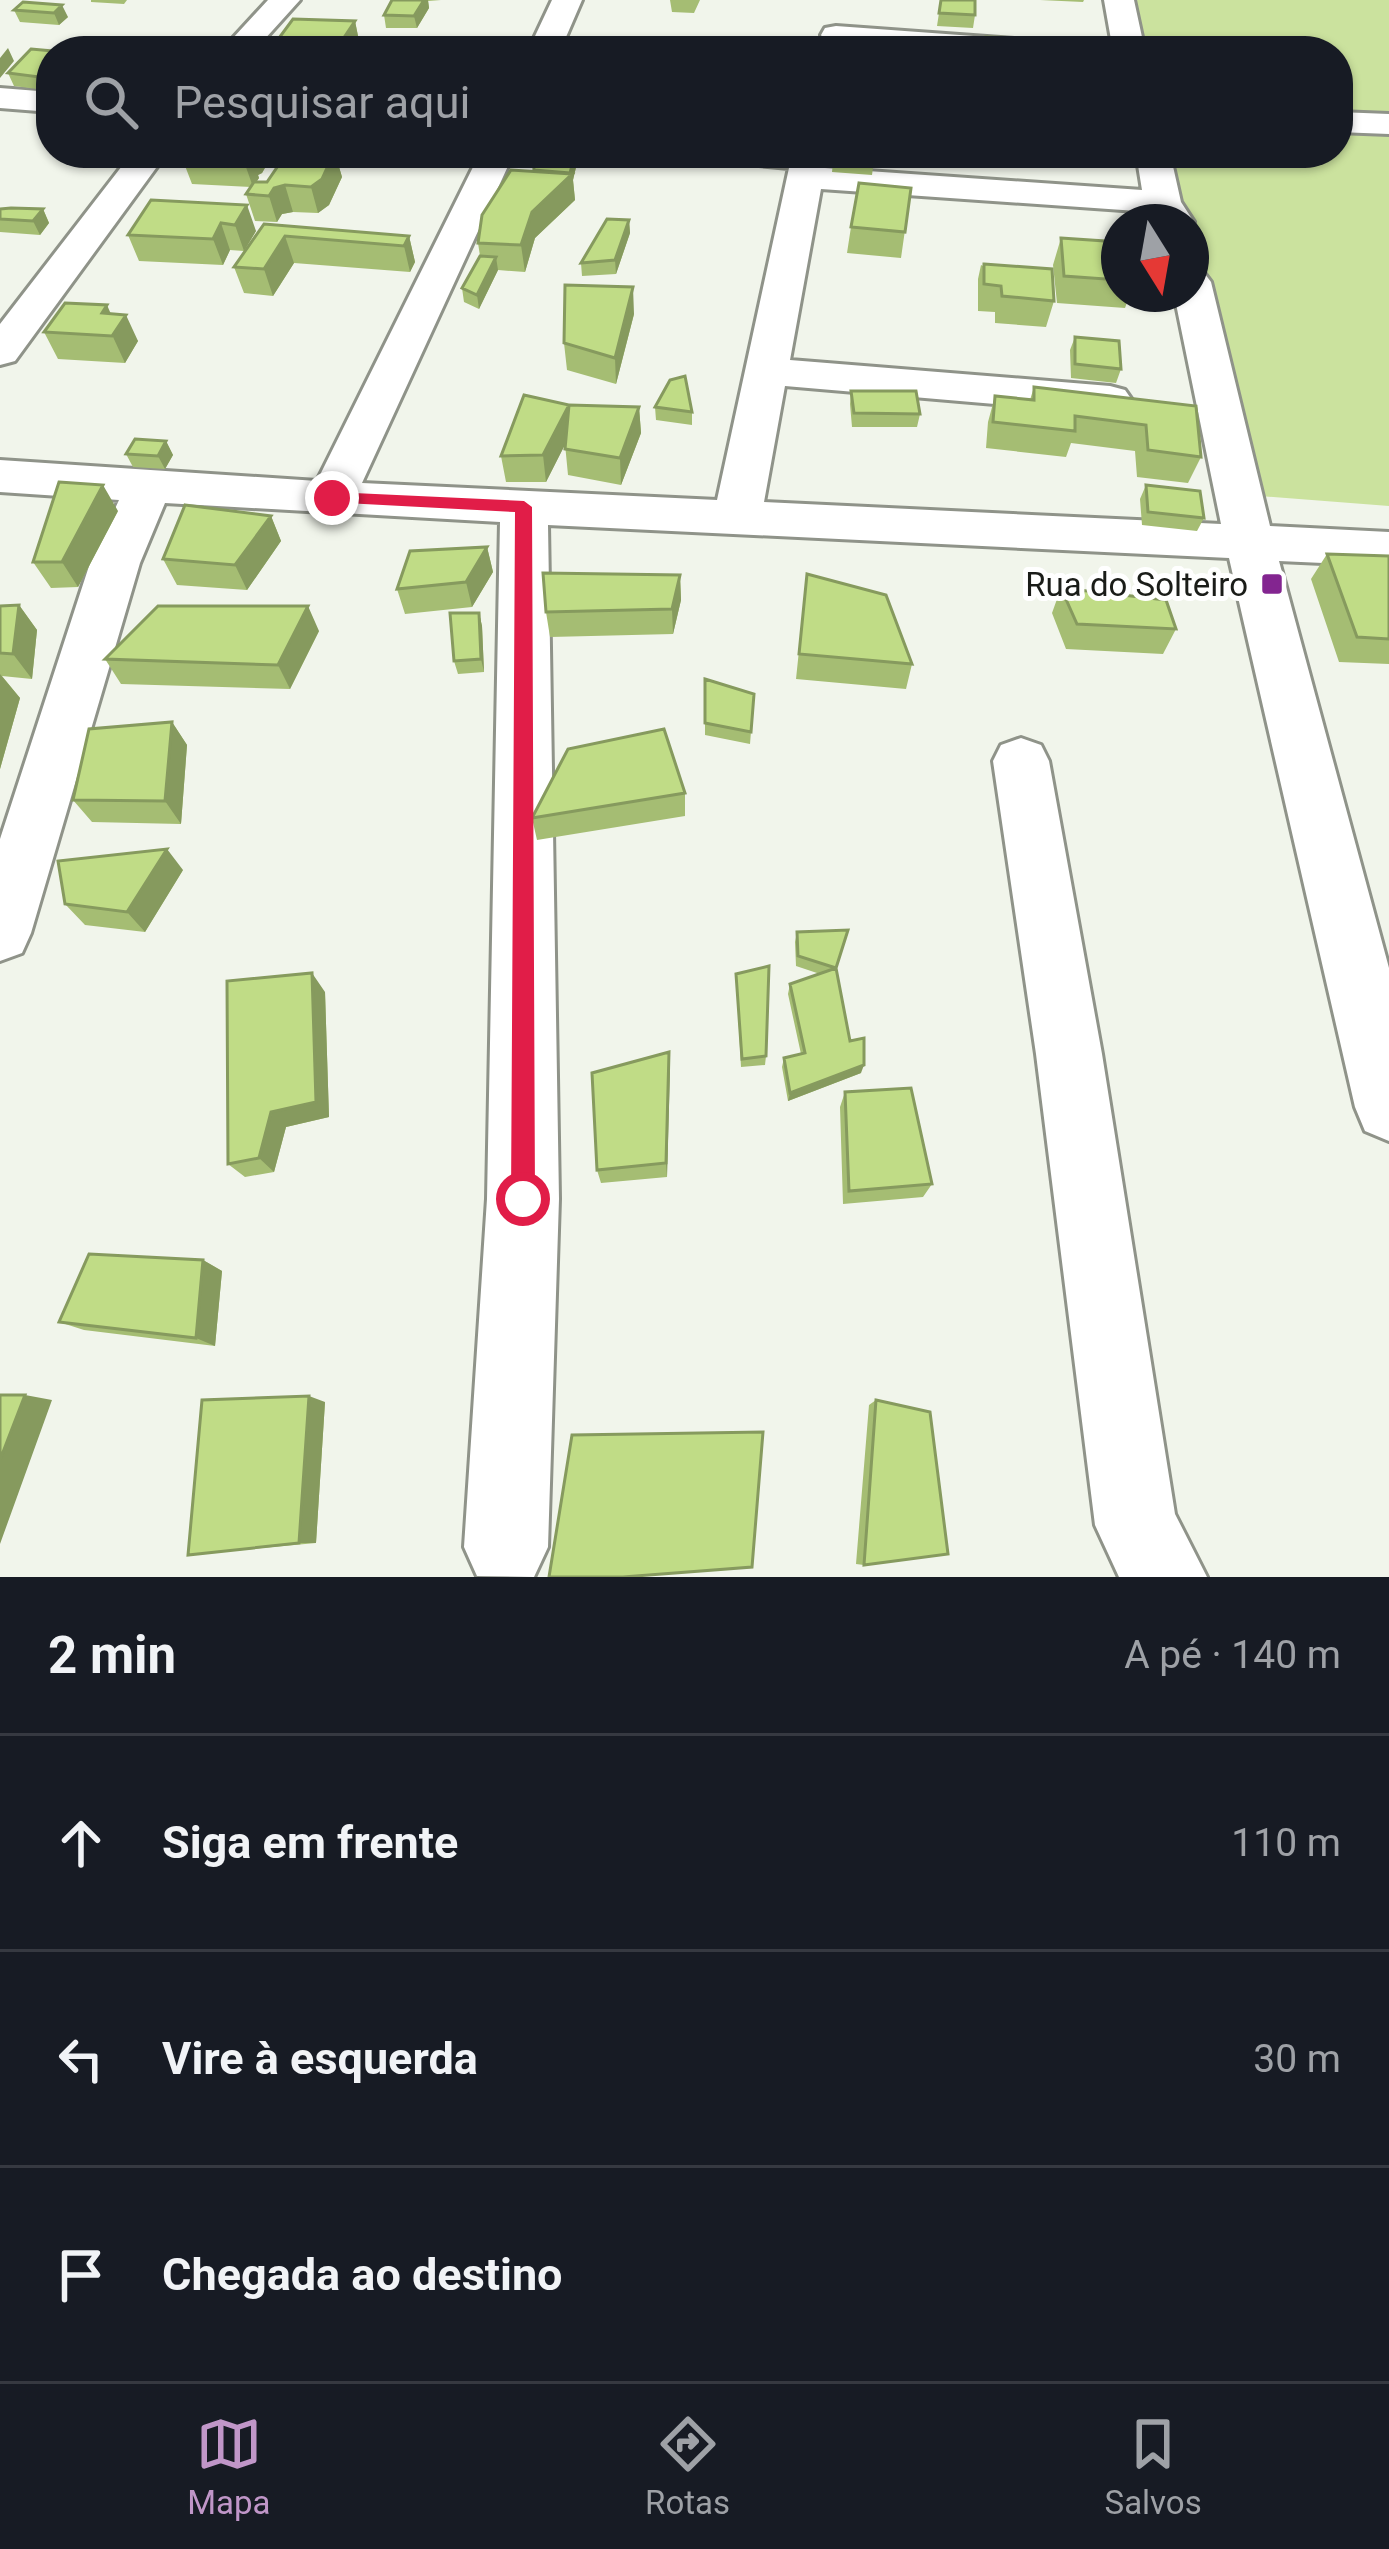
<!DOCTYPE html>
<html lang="pt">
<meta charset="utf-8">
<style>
:root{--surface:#171b24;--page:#20242c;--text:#f1f3f6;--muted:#9ea1a6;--line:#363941;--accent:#c096c8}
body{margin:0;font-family:Roboto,sans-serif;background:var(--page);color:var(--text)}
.compass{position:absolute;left:1101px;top:204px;width:108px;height:108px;border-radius:50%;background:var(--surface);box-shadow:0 3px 9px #0004;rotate:169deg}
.stop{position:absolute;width:36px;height:36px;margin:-27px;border:9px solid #e11d48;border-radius:50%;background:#fff}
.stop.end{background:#e11d48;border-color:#fff;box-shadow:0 3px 12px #0008}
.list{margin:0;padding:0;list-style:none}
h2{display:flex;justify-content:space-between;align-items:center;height:156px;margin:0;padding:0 48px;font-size:51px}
h2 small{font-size:39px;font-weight:400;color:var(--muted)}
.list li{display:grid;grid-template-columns:78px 1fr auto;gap:36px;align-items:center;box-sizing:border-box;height:216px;padding:0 48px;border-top:3px solid var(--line)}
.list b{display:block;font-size:45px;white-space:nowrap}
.list em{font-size:39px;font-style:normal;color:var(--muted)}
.icon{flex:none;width:66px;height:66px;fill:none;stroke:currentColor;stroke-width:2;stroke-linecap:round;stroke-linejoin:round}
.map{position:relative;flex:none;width:1389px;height:1577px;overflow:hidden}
.search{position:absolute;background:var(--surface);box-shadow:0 3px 9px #0004;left:36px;right:36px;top:36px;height:132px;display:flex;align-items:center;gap:30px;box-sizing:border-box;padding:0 42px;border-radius:48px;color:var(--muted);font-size:45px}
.sheet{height:804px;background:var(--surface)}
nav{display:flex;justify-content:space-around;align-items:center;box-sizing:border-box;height:168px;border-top:3px solid var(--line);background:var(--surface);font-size:33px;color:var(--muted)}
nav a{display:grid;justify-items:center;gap:6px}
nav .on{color:var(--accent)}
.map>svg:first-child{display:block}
</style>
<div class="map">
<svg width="1389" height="1577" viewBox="0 0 1389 1577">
<rect width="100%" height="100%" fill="#f1f5eb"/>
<path fill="#cbe29e" d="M1106,0h283v506l-130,-10 -68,-220v-54l-38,-69h185v-102h-216z"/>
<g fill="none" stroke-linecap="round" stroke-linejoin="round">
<g stroke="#8f9389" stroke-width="6">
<path id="minor" d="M268,0h32l-46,51h-33z
M552,0h30l-22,51h-32z
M1104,0h30l11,51h-32z
M836,26l219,16 16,9h-144l-102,-9 -4,-7 4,-7z
M0,88l51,4v20l-51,-4z
M1338,112l51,2v20l-51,-2z
M132,153h35l-152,208 -15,4v-41z
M480,153h34l-152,330 355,17 72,-332 -83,-8 -5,-7h126l-2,15 317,22 -6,-37h34l11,49 13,20 -3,4v-4h-35l-5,-10 -330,-23 -31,171 320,26 15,4 7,10 -7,10 -15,4 -325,-28 -21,116 457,22 -47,-230h17v-24l14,4 6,8 59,244 119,6v34l-110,-5 110,407v173l-24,-10 -10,-24 -126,-549 -681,-33 11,674 -11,348 -14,30 -57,-1 -13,-29 23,-348 13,-677 -335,-19 -25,60 -109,370 -9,20 -22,8v-122l90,-276 29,-63 -119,-8v-32l317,21z
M1021,738l20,7 8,16 53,293 73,460 32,63h-88l-24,-52 -59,-471 -43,-293 8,-16z"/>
</g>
<use href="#minor" fill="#fff" fill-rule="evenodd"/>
</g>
<path fill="#a5bd73" d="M91,0h36l-3,4 -33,-2z
M392,0h49l-13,1 1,7 -12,20h-31l-2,-13z
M670,0h30l-6,13 -22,-1z
M941,0l34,15 -2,13 -36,-2z
M1040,0h44l-1,2z
M23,2l45,15 -9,8 -39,-3 -6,-12z
M355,21l5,25 -3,5h-79l-2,-9z
M31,49l14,41 -31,-4 -6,-13z
M51,110v26l-8,-17z
M186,153h82l-4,6 2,7 -4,7 -4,2 1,3 -3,4h11l21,-19 6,-10h62l-11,12 -7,-1 4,13 -13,28 -11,8 -25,-1 -11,2 -5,8 -22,-1 -9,-27 5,-7 -59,-3 -10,-26z
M834,153h41l-3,22 -40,-3z
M577,163l-4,17 2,20 -40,38 -10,34 -27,-2 -19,39 -15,-7 -2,-14 18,-32 -2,-13 56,-72z
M911,188l-10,70 -54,-5 4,-26z
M151,200l105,31 -12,20 -14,-1 -7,15 -84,-4 -11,-26z
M0,209h43l6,14 -9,12 -40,-3z
M629,220l1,13 -14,41 -34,2 -1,-13z
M264,224l145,12 6,26 -5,10 -116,-9 -21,33 -29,-3 -10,-26z
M1061,238l58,4v52h11l-5,14 -68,-5 -4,-38z
M981,265l73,36 -8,26 -51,-4v-11l-17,-1v-32z
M111,313l27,28 -13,22 -67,-4 -14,-27z
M634,314l-18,70 -49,-14 -3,-27z
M1075,337l46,32 -5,14 -45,-5 -1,-28z
M1034,387l162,19 5,51 -13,26 -51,-6 -2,-26 -64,-8 -5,14 -80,-9 2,-26 7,-26 35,4z
M851,391l69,23 -3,13h-65l-2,-23z
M524,395l45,10 70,2 2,26 -20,52 -53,-10 -3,-31 -19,38h-40l-5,-26z
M655,407l37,5v13l-36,-5z
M166,441l7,14 -8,14 -32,-2 -7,-13z
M1146,485l58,33 -7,13 -55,-6 -2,-26z
M118,511l-40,76 -27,1 -18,-26z
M271,516l10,25 -34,49 -70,-5 -14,-26z
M487,547l6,25 -21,35 -67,7 -8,-25z
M1327,554l62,2v108l-50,-2 -28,-83z
M807,574l105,90 -6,25 -110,-10z
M680,575l1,25 -8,34 -123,3 -4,-25z
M1061,588l115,41 -13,25 -97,-5 -14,-36z
M19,605l18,25 -5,49 -30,-3 18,22 -20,71v-163z
M479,613l3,13 2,46 -26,2 -4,-13z
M319,631l-29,58 -169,-5 -16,-25z
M705,679l49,15 -4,50 -45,-9z
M172,722l15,23 -6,79 -89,-2 -19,-22z
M685,793v23l-148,24 -5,-22z
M183,870l-38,62 -60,-7 -20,-21z
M797,932l39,38 14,71 11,32 -73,28 -6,-34 2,-9 17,-4 -13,-60 2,-10 30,-10 -24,-8 -1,-24z
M736,974l30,82 -1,9 -24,2z
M325,992l4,125 -43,10 -12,45 -29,5 -17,-13z
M669,1052l-2,125 -66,6 -4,-13z
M845,1092l87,92 -9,13 -80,7 -3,-97z
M203,1260l19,11 -7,75 -131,-16 -25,-8z
M876,1400l-12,165 -8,-1 13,-159z
M325,1402l-9,141 -128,12z"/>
<path fill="#869a5e" d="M424,0h4l1,8 -12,20 -3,-12z
M62,5l6,12 -9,8 -5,-12z
M355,21l5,25 -3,5h-11l-3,-12z
M8,48l6,13 -14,17v-20z
M51,65v19l-6,6 -6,-13z
M241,153h27l-4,6 2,7 -4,7 -4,2 1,3 -6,9z
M335,153l7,24 -13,28 -11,8 -7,-26z
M342,153h14l-11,12z
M575,153l2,10 -4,17 2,20 -40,38 -10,34 -4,-27 11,-33 38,-39z
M285,185l8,27 -11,2 -5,8 -8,-26 5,-8z
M247,205l9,26 -12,20 -9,-26z
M43,209l6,14 -9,12 -7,-14z
M629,220l1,13 -14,41 -1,-14z
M221,223l9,27 -7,15 -10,-26z
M285,236l9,27 -21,33 -9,-27z
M409,236l6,26 -5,10 -6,-26z
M496,257l2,13 -19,39 -2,-14z
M633,287l1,27 -18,70 -1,-26z
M107,305l10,23 9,-13 12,26 -13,22 -23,-50z
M569,405l3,26 -26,51 -3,-27z
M639,407l2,26 -20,52 -1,-27z
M166,441l7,14 -8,14 -7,-13z
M103,485l15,26 -40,76 -16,-25z
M271,516l10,25 -34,49 -12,-25z
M487,547l6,25 -21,35 -6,-25z
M680,575l1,25 -8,34 -1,-25z
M19,605l18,25 -5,49 -19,-25z
M308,606l11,25 -29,58 -12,-24z
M479,613l3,13 2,46 -3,-13z
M0,674l20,24 -20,71z
M172,722l15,23 -6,79 -16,-23z
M167,849l16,21 -38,62 -18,-20z
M312,973l13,19 4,125 -43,10 -12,45 -15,-14z
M669,1052l1,17 -3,108 -1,-14z
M864,1065l-3,8 -73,28 2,-8z
M203,1260l19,11 -7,75 -19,-8z
M25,1395l27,5 -52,144v-84z
M309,1396l16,6 -9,141h-17z"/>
<path fill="#c0dc86" stroke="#869a5e" stroke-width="3" d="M392,0h32l-10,16 -30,-1z
M941,0h34v15l-36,-2z
M23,2l39,3 -8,8 -40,-3z
M293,19l62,2 -12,18 -67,3z
M986,37l44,1v13h-43z
M388,43l31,2 -4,6h-31z
M31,49l22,2h-2v14l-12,12 -31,-4z
M186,153h64l-6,8 -62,-3z
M294,153h40l-12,26 -11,8 -26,-2 -11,3 -5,8 -23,-2 8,-12h13l13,-19h8z
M533,153h42l-5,20 -36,-3z
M834,153h41l-1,8 -41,-2z
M511,170l61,4 -40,38 -11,33 -43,-2 4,-28z
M859,183l52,5 -6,44 -54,-5z
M151,200l96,5 -12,20 -14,-2 -8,16 -85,-4z
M11,208l32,1 -10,12 -33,-2v-10z
M607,219l22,1 -14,40 -34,3z
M264,224l145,12 -5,10 -119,-10 -21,33 -30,-2z
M1061,238l58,4v38l-55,-4z
M480,256l16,1 -19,38 -15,-7z
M984,264l68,5 2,32 -52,-5 -1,-10 -17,-2z
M565,285l68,2 -18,71 -51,-15z
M65,303l42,2 -5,8 24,2 -14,21 -68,-4z
M1075,337l44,4 2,28 -46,-5z
M685,376l7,36 -37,-5 15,-27z
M1034,387l162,19 5,51 -53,-7 -2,-25 -71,-9v15l-82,-9 2,-26 39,4z
M851,391h65l4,23 -66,-1z
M524,395l45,10 -26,50 -42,1z
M569,405l70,2 -19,51 -55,-9z
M135,439l31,2 -8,15 -32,-2z
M59,482l44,3 -41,77h-29z
M1146,485l54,6 4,27 -56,-6z
M185,505l86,11 -36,49 -72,-6z
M487,547l-21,35 -69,7 13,-38z
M1327,554l62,2v83l-32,-2z
M543,573l137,2 -8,34 -126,3z
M807,574l79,21 26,69 -113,-10z
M1061,588l105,12 10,29 -99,-5z
M19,605l-6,49 -13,-1v-47z
M158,606h150l-30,59 -173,-6z
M450,613h29l2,46 -27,2z
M705,679l49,15 -3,38 -46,-9z
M172,722l-7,79 -92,-1 16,-71z
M664,729l21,64 -153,25 36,-69z
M167,849l-40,63 -62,-8 -7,-43z
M848,930l-12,38 -38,-12 -1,-24z
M769,966l-3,90 -24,3 -6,-85z
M836,968l14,73 14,-3v27l-74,28 -6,-35 21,-5 -15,-69z
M312,973l4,129 -45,10 -12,46 -31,6 -1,-183z
M669,1052l-3,111 -69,7 -5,-97z
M911,1088l21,96 -83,7 -4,-99z
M89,1254l114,6 -7,78 -137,-16z
M0,1395h25l-25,65z
M309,1396l-10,147 -111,12 14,-155z
M876,1400l54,12 18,142 -84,11z
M763,1432l-11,135 -129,10h-74l23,-142z"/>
<path fill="#e11d48" d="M332,492l192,9 8,6 3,692 -12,12 -12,-12 4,-687 -189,-10 -2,-4z"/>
<rect fill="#832590" stroke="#fff" stroke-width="4.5" x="1260" y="572" width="24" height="24" rx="6"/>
<g text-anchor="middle" stroke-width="10" stroke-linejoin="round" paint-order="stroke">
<g font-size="33" fill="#1a1c18" stroke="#fff" text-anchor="end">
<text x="1248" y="596">Rua do Solteiro</text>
</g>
</g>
</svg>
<svg class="compass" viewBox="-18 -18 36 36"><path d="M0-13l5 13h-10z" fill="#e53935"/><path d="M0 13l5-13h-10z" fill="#9ea1a6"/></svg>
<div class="stop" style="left:523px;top:1199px"></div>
<div class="stop end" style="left:332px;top:498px"></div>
<div class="search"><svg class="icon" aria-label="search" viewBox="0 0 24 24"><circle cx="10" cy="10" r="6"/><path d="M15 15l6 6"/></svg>Pesquisar aqui</div>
</div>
<section class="sheet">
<h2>2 min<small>A pé · 140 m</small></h2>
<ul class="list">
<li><svg class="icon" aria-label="ahead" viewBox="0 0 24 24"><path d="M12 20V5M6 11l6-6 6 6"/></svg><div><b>Siga em frente</b></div><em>110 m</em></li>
<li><svg class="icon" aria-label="left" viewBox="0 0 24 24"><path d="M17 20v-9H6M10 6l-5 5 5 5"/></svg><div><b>Vire à esquerda</b></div><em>30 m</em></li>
<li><svg class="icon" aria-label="arrive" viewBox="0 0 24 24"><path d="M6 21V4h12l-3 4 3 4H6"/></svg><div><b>Chegada ao destino</b></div></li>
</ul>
</section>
<nav>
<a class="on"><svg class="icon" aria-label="map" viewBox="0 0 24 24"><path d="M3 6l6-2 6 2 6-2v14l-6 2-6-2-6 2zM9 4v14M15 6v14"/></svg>Mapa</a>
<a><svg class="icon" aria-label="directions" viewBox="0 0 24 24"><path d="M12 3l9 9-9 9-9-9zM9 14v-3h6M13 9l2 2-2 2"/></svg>Rotas</a>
<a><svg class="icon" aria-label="saved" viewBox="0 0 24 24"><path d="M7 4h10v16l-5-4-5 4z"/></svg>Salvos</a>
</nav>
